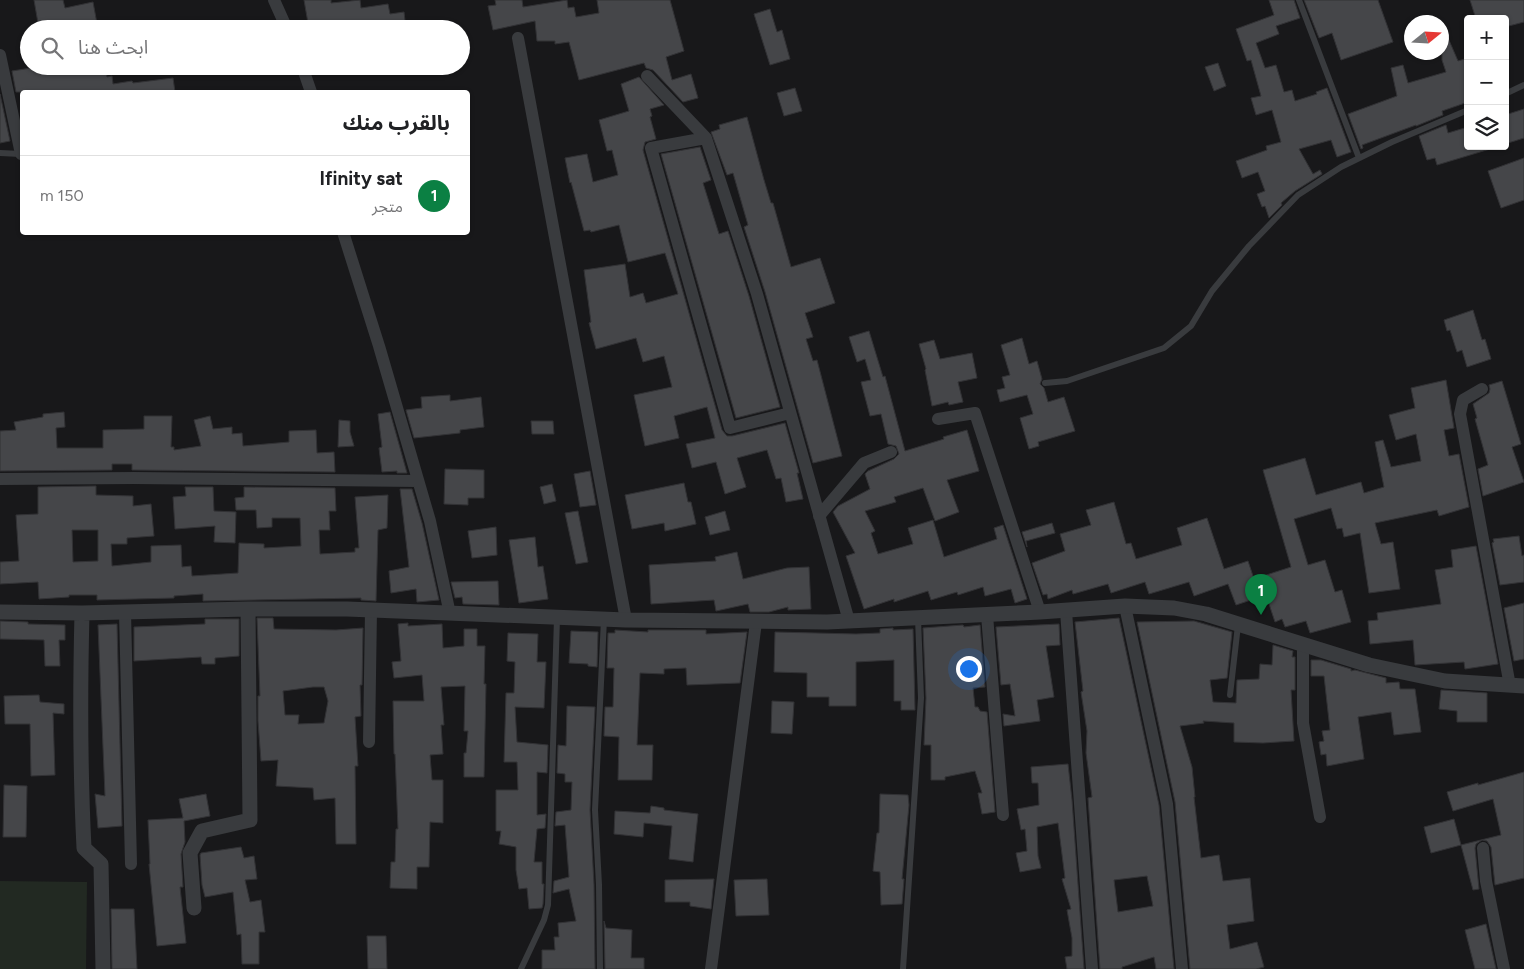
<!DOCTYPE html>
<html lang="ar">
<meta charset="utf-8">
<style>
:root{--surface:#fff;--page:#f6f6f6;--text:#202124;--muted:#757577;--line:#e0e0e0;--accent:#0b8043}
body{margin:0;font-family:Figtree,"Noto Sans Arabic",sans-serif;background:var(--page);color:var(--text);direction:rtl}
.controls{position:absolute;right:15px;top:15px;display:grid;overflow:hidden;border-radius:5px;box-shadow:0 1px 4px #0004}
.controls button{width:45px;height:45px;display:grid;place-items:center;padding:0;border:0;border-bottom:1px solid var(--line);background:var(--surface);color:var(--text);font:25px sans-serif}
.compass{position:absolute;left:1404px;top:15px;width:45px;height:45px;border-radius:50%;background:var(--surface);box-shadow:0 1px 4px #0004;rotate:72deg}
.you{position:absolute;left:968px;top:668px;width:18px;height:18px;margin:-12px;border:4px solid #fff;border-radius:50%;background:#1a73e8;box-shadow:0 0 0 8px #1a73e833}
.badge{display:grid;place-items:center;width:32px;height:32px;border-radius:50%;background:var(--accent);color:#fff;font-size:16px;font-weight:700}
.pin{position:absolute;translate:-50% -41px;filter:drop-shadow(0 1px 2px #0008)}
.pin::after{content:'';position:absolute;top:26px;width:18px;height:15px;background:inherit;clip-path:polygon(0 0,100% 0,50% 100%)}
.list{margin:0;padding:0;list-style:none}
h2{display:flex;justify-content:space-between;align-items:center;height:65px;margin:0;padding:0 20px;font-size:21px}
h2 small{font-size:16px;font-weight:400;color:var(--muted)}
.list li{display:grid;grid-template-columns:32px 1fr auto;gap:15px;align-items:center;box-sizing:border-box;height:80px;padding:0 20px;border-top:1px solid var(--line)}
.list b{display:block;font-size:19px;white-space:nowrap}
.list p{margin:0;font-size:16px;white-space:nowrap;color:var(--muted)}
.list em{font-size:16px;font-style:normal;color:var(--muted)}
.icon{flex:none;width:28px;height:28px;fill:none;stroke:currentColor;stroke-width:2;stroke-linecap:round;stroke-linejoin:round}
.map{position:relative;flex:none;width:1524px;height:969px;overflow:hidden;direction:ltr}
.search{position:absolute;background:var(--surface);box-shadow:0 1px 4px #0004;left:20px;top:20px;width:450px;height:55px;display:flex;align-items:center;gap:12px;box-sizing:border-box;padding:0 18px;border-radius:28px;color:var(--muted);font-size:19px}
.panel{position:absolute;background:var(--surface);box-shadow:0 1px 4px #0004;left:20px;top:90px;width:450px;height:145px;border-radius:5px;direction:rtl}
.map>svg:first-child{display:block}
</style>
<div class="map">
<svg width="1524" height="969" viewBox="0 0 1524 969">
<rect width="100%" height="100%" fill="#18181a"/>
<path fill="#222922" d="M0,881l87,1 -1,87h-86z"/>
<path fill="#454649" stroke="#323235" fill-rule="evenodd" d="M34,0h29l2,8 28,-6 5,27h-59z
M304,0h27v3l29,-3 1,8 27,-4 2,10 14,-2 2,17h-97z
M495,0h27l1,7 44,-7 1,8 6,-1 2,10 23,-4 -2,-13h73l14,51 -18,6 6,23 19,-6 7,24 -15,4 -30,-32 -7,-2 -2,-5 -65,17 -10,-38 -14,2v-3h-18l-2,-20 -42,9 -5,-24 8,-1z
M1269,0h25l6,18 -24,8 3,8 -23,9 9,25 11,-3 8,27 8,-2 3,11 22,-7 -1,-2 11,-4 24,64 -14,5 -6,-17 -32,9 14,25 7,-4 2,4 -27,17 -14,12 1,2 -13,13 -4,-12 -3,1 -5,-13 8,-3 -7,-19 -16,6 -6,-17 31,-11 -1,-4 15,-4 -9,-32 -16,5 -5,-17 10,-2 -10,-36 -4,1 -11,-32 38,-14z
M1304,0h74l15,42 -52,18 -9,-27 -13,5z
M1470,0h54v22l-19,5v-8h-29z
M770,9l7,23 5,-2 8,29 -20,6 -16,-51z
M1442,24l16,37 10,-3v44l-26,9 1,4 -27,11v-1l-54,20 1,3 -2,1 -13,-35 49,-18 -6,-28 12,-3 5,18 38,-11 -4,-12z
M1218,63l8,23 -12,5 -9,-24z
M44,66h61l2,11 5,-1 1,8 19,-3 1,2 40,-5 2,14h-159l-4,-21z
M639,77l25,28 -14,4 2,7 -2,1 6,22 -11,3 -2,8 79,280 5,6h5l53,-13 14,50h-2l6,26 -17,3 -5,-24 -5,1 -9,-29 -30,8 9,29 -21,7 -9,-32 -24,6 -6,-24 29,-6 -8,-31 -33,9 5,22 -34,8 -11,-51 38,-8 -8,-31 -21,6 -7,-24 -40,11 -7,-26 2,-1 -7,-52 41,-6 5,33 13,-4 3,10 32,-9 -13,-41 -37,9 -9,-37 -28,7 -1,-2 -6,1 -13,-49 -1,1 -5,-25 22,-4 6,28 25,-7 -6,-25 -5,1 -8,-31 30,-9 -8,-27z
M795,88l7,23 -18,5 -7,-23z
M0,94l10,47 -10,2z
M1524,109v29l-19,6v-29z
M747,117l17,63 7,23h2l18,64 29,-9 15,45 -30,10 8,24 -7,2 7,22 4,-1 25,96 -29,7 -48,-171 -21,-65 4,-2 -15,-52 -6,2 -16,-43 9,-3 -1,-4z
M1446,125l2,8 20,-6v19h21l1,3 -53,16 -2,-7 -8,2 -8,-24z
M700,147l11,33 -8,3 16,51 9,-3 21,65 31,111 -44,11 -75,-264z
M1524,158v42l-23,8 -13,-37z
M1473,310l9,30 3,-1 6,20 -24,8 -5,-17 -5,2 -7,-22 -3,1 -3,-11z
M869,331l14,46 2,-1 20,75 39,-12 -1,-2 24,-7 12,41 -32,9 12,32 -24,9 -12,-33 -29,9 2,5 -31,9 10,20 -4,2 7,21 35,-10 -5,-16 25,-8 11,37 53,-18 -3,-11 9,-3 24,74 -12,4 -4,-14 -26,7 -2,-9 -25,8 -1,-3 -26,8 -3,-9 -34,11v-3l-30,10 -18,-53 9,-3 -22,-41 5,-6 32,-17 -5,-15 3,-3 26,-12 5,-5 -3,-8 -8,-2 -7,-30 -11,2 -9,-34 10,-2 -6,-21 -8,3 -8,-25z
M1022,338l7,26 8,-3 5,18 -2,5 4,4 4,14 16,-5 11,34 -37,11 1,4 -10,3 -9,-31 13,-4 -6,-19 -27,7 -3,-12 8,-2 -3,-11 8,-2 -9,-30z
M934,340l6,19 32,-6 5,25 -19,4 5,20 -14,3 -1,-3 -16,4 -7,-36 1,-1 -7,-25z
M1446,380l8,48 -10,2 5,26 10,-2 10,53 -30,9 -2,-6 -62,13 6,21 12,-2 7,47 -31,4 -9,-60 -16,4 -2,-9 -5,1 -6,-21 -37,11 14,46 17,-5 10,32 7,-2 9,32 -41,11 -4,-12 -21,6 -3,-8 -7,3 -9,-27 -30,10 -8,-21 -34,12 -5,-14 -40,12 -4,-12 -34,11 -3,-9 -35,10 -1,-4 -24,9 -1,-5 -4,1 -11,-32 33,-12 -5,-17 31,-9 -5,-15 28,-8 12,42 5,-1 5,16 46,-14 -5,-17 30,-10 17,51 24,-8 6,18 37,-12 -28,-97 42,-12 11,37 45,-13 3,11 20,-6 -9,-45 8,-2 8,27 30,-6 -5,-27 -20,6 -7,-25 26,-7 -4,-20z
M1502,381l19,63 -9,3 12,35 -41,14 -5,-27 10,-4 -13,-46 2,-1 -4,-14 16,-11 1,-4 -1,-4z
M450,395v6l31,-4 3,30 -24,3v3l-46,5 -8,-28 16,-2 -1,-11z
M64,412l1,15 -9,1 1,20h46v-18l41,-1v-13h28l-1,31h3v3l27,-4 -7,-26 16,-4 3,13 19,-2v7l10,-1 1,13 46,-4v-11l27,-1 1,23 17,-1 1,20 -203,-2v-6h-20v6l-112,1v-40l16,-1 -2,-8 29,-5v-3z
M390,412l17,61h-10v-2l-15,1 -3,-24 3,-1 -4,-33z
M339,420l11,1v11l4,14 -16,1z
M531,421h22l1,13h-22z
M445,469l39,1v28h-16v7l-24,-1z
M590,471l6,34 -16,2 -6,-33z
M684,483l4,19h3l5,22 -31,7 -1,-8 -32,6 -7,-34z
M552,484l4,17 -12,3 -4,-17z
M96,486v9l37,1v10l18,-2 3,32 -27,2v6h-16l1,22 39,-4v-16l30,-1 1,22 9,-1 1,10 46,-3 1,-30 25,1v4l37,-2 -1,-28h-28v9l-15,1 -1,-18h-20l-1,-12 9,-1v-10l91,1 1,23h-7l1,19h-11l1,24 35,-2v-4h4l-4,-51 33,-2 -1,33 -9,2 -2,71 -15,-1v-2l-158,3v-7l-29,2v2l-77,2v-5h-28v2l-30,2 -1,-17 -38,2v-22l19,-1 -3,-46 22,-1v-27zM72,530h26v31l-25,1z
M185,487h28l1,24 22,1 -1,31 -21,-1 1,-16 -40,3 -2,-32 13,-1z
M400,489h12l10,34 17,77 -22,2 -1,-13 -25,4 -2,-22 20,-4z
M578,511l10,51 -12,2 -11,-51z
M725,511l5,19 -20,5 -5,-18z
M1052,523l3,10 -29,8 1,6 -5,-15z
M496,527l1,28 -25,3 -4,-27z
M1519,536l3,20 2,-1v27l-24,3 -8,-42 2,-1 -1,-3z
M535,537l3,30 5,-1 5,33 -29,4 -10,-63z
M1476,546l22,118 -33,5 -1,-7 -49,3 -2,-25 -43,4 -2,-23 10,-1 -1,-7 64,-9 -6,-34 18,-3 -2,-17z
M737,552l6,27 44,-11 22,-1 2,42 -23,1v-3l-19,5h-19l-2,-8 -32,7 -2,-11 -63,4 -2,-39 67,-4 -1,-4z
M498,581l1,24 -36,-1 -1,-7 -7,1 -4,-16z
M1524,603v56l-10,2 -10,-53z
M257,618h16l1,11 62,1 27,-2 -1,57h-2l1,31 -6,1 3,49h-3l1,78h-20l-1,-46 -21,2 -1,-12 -37,-2 2,-26 -17,1 -3,-40v-25h2zM313,687h11l4,14 -4,22 -26,1 1,-9h-14l-2,-24z
M1119,618l40,187 15,164h-18l-2,-12 -32,10v2h-22l-12,-171 4,-1 -6,-44 1,-22 -6,-39 2,-1 -8,-69zM1147,876l6,30 -35,6 -4,-32z
M205,619h34v37l-24,2v6h-13l-1,-7 -67,4v-34l71,-3z
M0,621l28,1v2l37,1v15h-6l1,26h-15l-1,-26 -44,-1z
M1194,621l38,11 -5,46 -17,2 3,22 23,1 1,-23 22,-1 1,-15 12,1 1,-20 20,6 -1,6h3v33h-4l3,51 -31,2 -29,-1v-19l-31,-2 1,2 -24,3 12,41 3,30h-1l7,61 18,-3 4,26 27,-3 4,43 -27,4 3,24 27,-7 7,25 -8,2h-66l-15,-167 -38,-180z
M408,623v3l34,-2 1,24 21,-2v-17h13v17h8l-1,38h2l-2,93h-20v-24h2l2,-22h-4l1,-45 -24,1 3,38h-3l2,29 -13,1 2,25h11v43l-13,-1 -1,45h-12v22l-27,-1 1,-26h4l1,-33h2l-3,-75h-1l-1,-53h31l-2,-26 -28,3 -2,-16 9,-1 -3,-37z
M117,624l5,202 -24,2 -3,-34 10,2 -7,-171z
M1059,624l1,21 -14,1 8,51 -17,3 3,21 -36,5 -1,-12 12,2 -5,-32 -9,1 -5,-58z
M963,625l1,2 16,-2 5,62 -12,1 2,19h3l2,4 7,1 8,100 -13,2 -4,-21h4l-7,-22 -30,6v3h-14v-35h-7l2,-47 -3,-70z
M893,628v2l20,-1 2,81h-14v-9h-7v-41l-38,2v44h-27v-9h-22v-24l-33,-1 1,-40 81,2 24,-1v-4z
M615,630l33,2v-2h58v4l41,-2 -7,51 -53,2 -1,-17 -22,1v5l-24,-1 -3,72h16l-1,35h-34l1,-43 -15,-1 1,-29h8l1,-39h-7l1,-35h7z
M571,631l27,1 -1,35 -9,-1v-2l-19,-1z
M508,633l30,1 -1,28h9l-2,46 -29,-1 2,35 31,3 -1,28 -10,-1v43l9,-1 -1,14 -8,1 -3,33h8v22h2l-1,20 -1,4 -13,1 -2,-21 -8,1 -3,-19v-23l-17,-3 2,-13h-5v-41h22l-1,-28h-13l2,-69h8l1,-31 -8,-1z
M1311,660h10l30,9v2l4,-1 31,8v5l13,-1 1,7h15l6,43 -27,3 -3,-23 -33,5 6,42 -37,7 -1,-12 -5,1 -2,-13 5,-1 -2,-10 8,-1 -6,-54h-13z
M1441,690l46,3v29h-30v-11l-18,-2z
M39,695l1,7 24,2v10l-11,-1 2,62 -24,1 -1,-52h-25l-1,-28z
M772,701l22,1 -2,32 -21,-1z
M567,706l28,1 -5,103 4,75 1,84h-53v-19h13l-1,-13h5l-1,-14 18,-2 -7,-32 -16,4 1,-12 15,-4 -4,-52 -10,1 1,-14 15,-2 1,-28h-7v-8l-8,-1 1,-28 8,1z
M1068,764l4,36 12,169h-17l-2,-12 7,-1v-18l-5,-28 4,-1 -9,-30 3,-1 -7,-55 -21,4 1,29 3,12 -21,4 -4,-19 11,-2 -2,-22 -4,1 -4,-21 22,-4 -1,-22h-6l-1,-16z
M1524,772v106l-29,7 -4,-38 -4,-6 -5,-1 -6,4 -1,4 4,41 -6,1 -12,-45 40,-10 -8,-36 -40,12 -6,-19 31,-9v2z
M4,785l23,1 -1,51h-23z
M206,794l4,22 -26,5 1,21 -4,12 2,33h-3l6,56 -29,3 -8,-82h1l-2,-44 35,-2 -4,-19z
M880,794l28,1 1,10 -7,74h2l-2,25 -21,1 -1,-33 -7,-1 4,-38h2z
M651,806l13,2v2l34,4 -5,48 -24,-3 3,-33 -28,-3 -1,14 -29,-3 1,-23 35,2z
M1454,819l7,26 -30,8 -7,-26z
M241,847l3,11 10,-2 3,23 -12,1 5,22 11,-2 4,32h-6v32h-17l-1,-30 -4,1 -4,-43 -28,5 -3,-12 -2,-30 1,-2z
M714,879l-3,30 -21,-3v-4h-25v-22z
M767,879l2,36 -33,1 -2,-36z
M111,909h23l3,60h-25z
M604,921l2,7 26,2 -1,28h13v11h-39z
M1486,924l10,45h-21l-10,-39z
M367,936h19l1,33h-19z"/>
<g fill="none" stroke-linecap="round" stroke-linejoin="round">
<path stroke="#393b3e" stroke-width="6" d="M1299,0l60,158
M1505,94l19,-9
M0,153l21,1
M1045,383l22,-2 97,-33 27,-22 21,-35 37,-45 49,-51 43,-28 51,-25 76,-32
M1230,695l8,-70
M521,969l23,-49 4,-15 9,-287
M600,969l-1,-84 -4,-75 9,-191
M903,969l18,-271 -3,-80"/>
<path stroke="#393b3e" stroke-width="12" d="M274,0l13,29
M518,38l108,582
M0,55l21,99
M302,66l9,26
M647,76l59,62 51,156 92,327
M706,138l-55,10 79,280 60,-15
M343,232l36,114 51,175 20,93
M1482,389l-19,11 -3,14 50,272
M938,419l37,-6 65,199
M0,479l134,-1 284,3
M819,516l45,-53 27,-11
M1125,606l42,198 15,165
M1066,611l26,358
M125,612l6,252
M987,615l16,200
M1303,645v78l17,94
M369,742l2,-132
M1483,848l3,33 18,88
M711,969l45,-347"/>
<path stroke="#393b3e" stroke-width="15" d="M0,612l82,1 166,-4h99l279,11 201,2 213,-10 85,-6 49,2 32,6 163,51 76,16 79,5
M82,613c-2,80 -2,156 2,235l17,16 2,105
M194,908l-4,-55 12,-22 48,-11 -2,-211"/>
</g>
</svg>
<div class="controls">
<button>+</button>
<button>−</button>
<button><svg class="icon" aria-label="layers" viewBox="0 0 24 24"><path d="M12 4l9 5-9 5-9-5zM3 14l9 5 9-5"/></svg></button>
</div>
<svg class="compass" viewBox="-18 -18 36 36"><path d="M0-13l5 13h-10z" fill="#e53935"/><path d="M0 13l5-13h-10z" fill="#757577"/></svg>
<div class="you"></div>
<div class="pin badge" style="left:1261px;top:615px">1</div>
<div class="search"><svg class="icon" aria-label="search" viewBox="0 0 24 24"><circle cx="10" cy="10" r="6"/><path d="M15 15l6 6"/></svg>ابحث هنا</div>
<section class="panel">
<h2>بالقرب منك<small></small></h2>
<ul class="list">
<li><span class="badge">1</span><div><b>Ifinity sat</b><p>متجر</p></div><em>150 m</em></li>
</ul>
</section>
</div>
